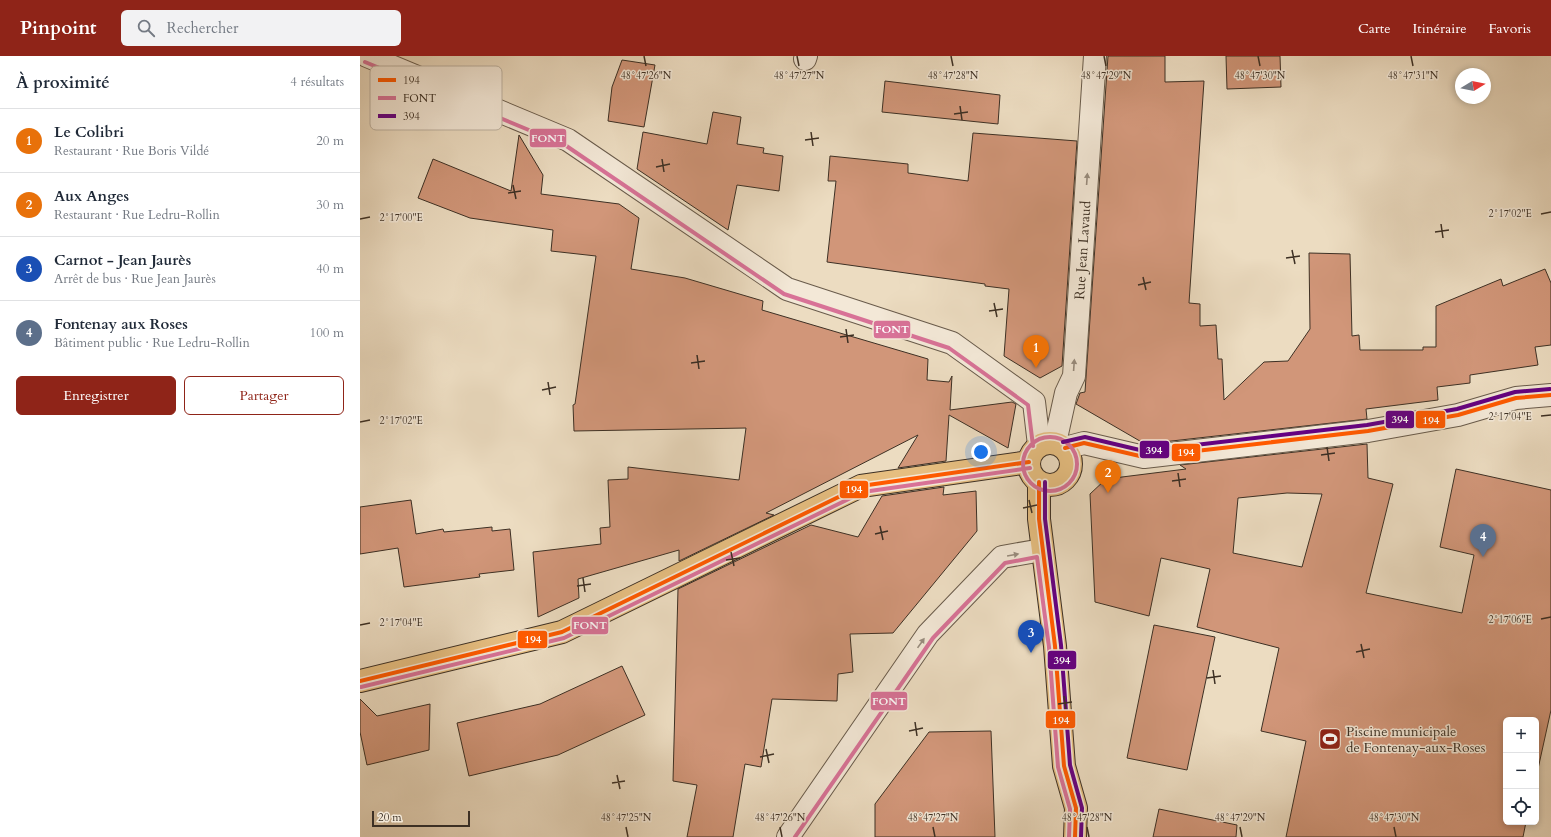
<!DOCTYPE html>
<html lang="fr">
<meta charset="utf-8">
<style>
:root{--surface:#fff;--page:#f2f2f3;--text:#1f2937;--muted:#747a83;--line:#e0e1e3;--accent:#8f2418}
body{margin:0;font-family:Cardo,serif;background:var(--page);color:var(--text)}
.controls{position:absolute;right:12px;bottom:12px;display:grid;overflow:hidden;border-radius:6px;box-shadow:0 2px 6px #0003}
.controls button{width:36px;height:36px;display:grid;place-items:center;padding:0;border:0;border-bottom:1px solid var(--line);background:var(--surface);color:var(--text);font:20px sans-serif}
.compass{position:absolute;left:1095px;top:12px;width:36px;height:36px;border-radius:50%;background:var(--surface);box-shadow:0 2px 6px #0003;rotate:80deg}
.scale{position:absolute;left:12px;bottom:10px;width:98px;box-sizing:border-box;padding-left:4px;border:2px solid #3d3024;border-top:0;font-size:11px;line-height:14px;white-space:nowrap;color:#3d3024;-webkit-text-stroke:3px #f3e8d7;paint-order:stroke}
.you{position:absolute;left:621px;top:396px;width:14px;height:14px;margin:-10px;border:3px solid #fff;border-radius:50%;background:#1a73e8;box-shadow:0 0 0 6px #1a73e833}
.badge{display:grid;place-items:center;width:26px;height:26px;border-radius:50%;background:var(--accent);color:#fff;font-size:13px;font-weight:700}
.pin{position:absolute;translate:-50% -33px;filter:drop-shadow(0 1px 2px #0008)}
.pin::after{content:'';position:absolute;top:21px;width:14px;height:12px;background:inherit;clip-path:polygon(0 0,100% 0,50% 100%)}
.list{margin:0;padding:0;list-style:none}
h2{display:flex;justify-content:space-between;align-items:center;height:52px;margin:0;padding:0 16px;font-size:17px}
h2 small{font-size:13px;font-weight:400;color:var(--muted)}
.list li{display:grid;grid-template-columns:26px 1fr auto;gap:12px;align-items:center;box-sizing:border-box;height:64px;padding:0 16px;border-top:1px solid var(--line)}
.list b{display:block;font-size:15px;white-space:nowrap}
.list p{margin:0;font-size:13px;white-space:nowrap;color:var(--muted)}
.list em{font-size:13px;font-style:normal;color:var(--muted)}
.actions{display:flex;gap:8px;padding:12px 16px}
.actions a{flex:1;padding:9px 0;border:1px solid var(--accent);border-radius:6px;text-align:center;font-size:14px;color:var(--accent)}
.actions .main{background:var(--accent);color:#fff}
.icon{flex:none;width:22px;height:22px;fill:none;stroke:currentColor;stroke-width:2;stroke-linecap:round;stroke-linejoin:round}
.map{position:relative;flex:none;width:1191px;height:781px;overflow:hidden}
header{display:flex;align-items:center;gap:24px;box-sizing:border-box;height:56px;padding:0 20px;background:var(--accent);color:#fff}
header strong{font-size:19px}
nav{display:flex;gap:22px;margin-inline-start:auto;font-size:14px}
.search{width:280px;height:36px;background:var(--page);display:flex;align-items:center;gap:10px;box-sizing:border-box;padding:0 14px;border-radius:6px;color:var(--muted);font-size:15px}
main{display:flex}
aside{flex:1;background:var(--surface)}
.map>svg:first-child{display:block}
</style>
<header>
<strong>Pinpoint</strong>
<div class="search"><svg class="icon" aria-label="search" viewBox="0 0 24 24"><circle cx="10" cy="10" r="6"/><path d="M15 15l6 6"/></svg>Rechercher</div>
<nav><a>Carte</a><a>Itinéraire</a><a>Favoris</a></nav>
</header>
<main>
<aside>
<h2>À proximité<small>4 résultats</small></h2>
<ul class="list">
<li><span class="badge" style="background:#e8710a">1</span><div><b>Le Colibri</b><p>Restaurant · Rue Boris Vildé</p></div><em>20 m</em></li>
<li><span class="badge" style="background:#e8710a">2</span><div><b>Aux Anges</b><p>Restaurant · Rue Ledru-Rollin</p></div><em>30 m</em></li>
<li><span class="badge" style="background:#1a4fb4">3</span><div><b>Carnot - Jean Jaurès</b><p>Arrêt de bus · Rue Jean Jaurès</p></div><em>40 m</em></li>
<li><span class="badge" style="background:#5c6f8a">4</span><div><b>Fontenay aux Roses</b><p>Bâtiment public · Rue Ledru-Rollin</p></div><em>100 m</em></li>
</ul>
<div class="actions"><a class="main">Enregistrer</a><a>Partager</a></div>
</aside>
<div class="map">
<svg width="1191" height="781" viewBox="0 0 1191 781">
<rect width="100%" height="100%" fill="#ecdcc1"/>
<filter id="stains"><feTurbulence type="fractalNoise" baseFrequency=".005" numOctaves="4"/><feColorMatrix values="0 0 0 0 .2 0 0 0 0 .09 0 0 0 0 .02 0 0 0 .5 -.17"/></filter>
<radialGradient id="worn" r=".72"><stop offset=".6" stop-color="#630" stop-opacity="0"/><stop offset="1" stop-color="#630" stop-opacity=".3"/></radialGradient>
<path fill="#d19679" stroke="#3d3024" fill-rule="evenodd" d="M748,0h57v26l39,-1 -15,222 11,1v22l16,-1 2,34h4l2,41 40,-38 24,-1 22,-32 -1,-76 41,1 2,82 7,-1 1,15h63v-3h13v-41l65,-27 2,7 42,-17 6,14v62l-16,2 3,18 -68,10v8l-33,4 1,13 -72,9 1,10 -222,25 -69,-40 4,-11 5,-1z
M866,0h54l1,31 -54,2z
M262,4l33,5 -11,62 -36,-6 4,-34z
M525,25l115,14 -2,29 -116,-12z
M353,56l28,5 -4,27 27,4 -1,5 20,3 -4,35 -42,-6 -9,45 -91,-61 6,-37 64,12z
M613,77l104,8 -15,225 -22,12 -36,-22 5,-67 -24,-3v-2l-158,-22 9,-81h-8l2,-25 78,8v9l60,8z
M159,79l24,40 -2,19 78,10 20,14 -8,51 54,9 78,23 -1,9 166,49 -1,21 22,2 3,-6 -2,34 62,-8 4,2 -8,44 -59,-33 -3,46 -48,7 20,-33 -152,78 8,2 -95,46v-11l-101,29 1,19 -41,19 -5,-65 68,-8 -1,-16 10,-1 -2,-47 20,-1v-12l111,13 7,-52 -172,3 -1,-26 2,-1 21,-148 -45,-5 2,-21 -83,-12 -52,-20 15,-39 78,32z
M1007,388l1,34 25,6 -27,109 96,20 12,-58 -34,-8 16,-78 95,21v220l-15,68v-58h-30v102h20l-3,15h-237l20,-96 -45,-10 18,-83 -82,-21 13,-58 -49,-11 -12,58 -54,-14 -5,-108 16,-15 80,-10 -6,-4zM927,437l35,1 -20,73 -69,-14 5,-55z
M584,431l-1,8 33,-4 1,40 -84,102 -43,1 3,38 -15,2 -1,27 -65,-2 -11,68 -16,-3 -12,73h-46l10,-52 -24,-4 5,-192 133,-64 47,12 24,-41z
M51,444l5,34 27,-5 1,3 48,-5v4l18,-2 4,41 -35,4 1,3 -76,10 -6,-39 -38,6v-47z
M794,569l61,12 -28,133 -60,-12z
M262,610l23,49 -87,40 -89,21 -12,-53 83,-19z
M0,643l17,17 53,-12 -1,46 -62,15 -7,-33z
M631,675l4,106h-120v-33l54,-72z
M799,753l78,16 -1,12h-83z"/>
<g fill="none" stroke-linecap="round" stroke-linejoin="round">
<g stroke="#695b4b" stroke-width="24">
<g id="minor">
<path d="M7,0l201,84 219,149 165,54 82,59 5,43"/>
<path d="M445,3l1,-3"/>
<path id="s1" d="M695,387l11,-50 8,-17 21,-320"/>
<path d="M705,392l19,-5 60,14 224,-26 90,-16 58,-17 35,-3"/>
<path d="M428,781l140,-203 74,-77 40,-7"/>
</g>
</g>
<g stroke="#3d3024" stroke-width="24">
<path id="major" d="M669 408a21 21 0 1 1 42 0a21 21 0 1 1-42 0Z
M679,426v37l16,127 9,120 12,42 -1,29
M0,625l202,-49 299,-146 168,-24"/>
</g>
<use href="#minor" stroke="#f3e8d7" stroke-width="22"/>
<use href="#major" stroke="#e6be80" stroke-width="22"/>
<g stroke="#f3e8d7" stroke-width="7">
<path id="bus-1" d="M705,392l19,-5 60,14 224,-26 90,-16 58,-17 35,-3
M679,426v37l16,127 9,120 12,42 -1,29
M0,625l202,-49 299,-146 168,-24"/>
</g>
<g stroke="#f3e8d7" stroke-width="7">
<path id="bus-2" d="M5,6l200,83 219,149 165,54 79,57 5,41
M663 408a27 27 0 1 1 54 0a27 27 0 1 1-54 0Z
M1,631l203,-49 299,-146 167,-24
M435,781l138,-199 72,-75 32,-6 12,90 9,120 12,42 -1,28"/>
</g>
<g stroke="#f3e8d7" stroke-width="7">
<path id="bus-3" d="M703,386l22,-5 59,14 223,-26 90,-16 58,-17 35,-3
M685,426v37l16,126 9,120 12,43 -1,29"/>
</g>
<use href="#bus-1" stroke="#ff5a00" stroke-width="4"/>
<use href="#bus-2" stroke="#d87297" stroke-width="4"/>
<use href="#bus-3" stroke="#640082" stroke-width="4"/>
</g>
<defs><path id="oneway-solid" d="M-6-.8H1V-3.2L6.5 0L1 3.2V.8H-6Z"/></defs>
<g fill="#988c7e">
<use href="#oneway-solid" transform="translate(727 123) rotate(-86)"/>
<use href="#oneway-solid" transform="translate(714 309) rotate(-86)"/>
<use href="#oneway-solid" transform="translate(653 499) rotate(-10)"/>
<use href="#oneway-solid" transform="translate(561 587) rotate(-55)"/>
</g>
<path fill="none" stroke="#3d3024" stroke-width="1.5" d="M284,0l2,10M437,0l2,10M591,0l2,10M744,0l2,10M898,0l2,10M1051,0l2,10M600,50l2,14M594,58l14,-2M451,76l2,14M445,84l14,-2M302,103l2,13M296,111l14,-3M153,129l3,14M148,137l13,-2M1181,158l10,-2M0,163l10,-2M1081,168l2,14M1075,176l14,-2M932,194l3,14M926,202l14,-2M783,221l3,13M778,229l13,-3M634,247l3,14M629,255l14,-2M486,273l2,14M480,281l14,-2M337,299l2,14M331,307l14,-2M188,326l2,13M182,334l14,-3M1181,360l10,-1M0,366l10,-2M967,391l2,14M961,399l14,-2M818,417l2,14M812,425l14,-2M669,444l3,13M663,452l14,-3M520,470l3,14M515,478l13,-3M371,496l3,14M366,504l14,-2M223,522l2,14M217,530l14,-2M1181,563l10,-2M0,569l10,-2M1001,588l3,14M996,596l14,-3M853,614l2,14M847,622l14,-2M704,640l2,14M698,648l14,-2M555,666l2,14M549,675l14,-3M406,693l3,14M400,701l14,-3M257,719l3,14M252,727l13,-2M266,771l2,10M420,771l2,10M573,771l2,10M727,771l2,10M880,771l2,10M1034,771l2,10"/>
<defs>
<g id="stadium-square" transform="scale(1.15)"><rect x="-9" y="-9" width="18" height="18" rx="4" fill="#8f2418" stroke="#f3e8d7"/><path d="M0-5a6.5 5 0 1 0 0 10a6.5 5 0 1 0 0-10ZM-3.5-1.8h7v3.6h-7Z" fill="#fff"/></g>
</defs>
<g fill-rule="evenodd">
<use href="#stadium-square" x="970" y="683"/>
</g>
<g text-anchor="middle" stroke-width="3" stroke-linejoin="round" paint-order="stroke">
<g font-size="14" fill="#3d3024" stroke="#f3e8d7">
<text dy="5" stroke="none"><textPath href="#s1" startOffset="196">Rue Jean Lavaud</textPath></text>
</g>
<g font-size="14" fill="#3d3024" stroke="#f3e8d7" text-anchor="start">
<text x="986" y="680">Piscine municipale<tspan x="986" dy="16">de Fontenay-aux-Roses</tspan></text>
</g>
</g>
<rect x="10" y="10" width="132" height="64" rx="6" fill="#f3e8d7" stroke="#bcb1a1" stroke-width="1"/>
<rect x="18" y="22" width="18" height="4" fill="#ff5a00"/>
<rect x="18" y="40" width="18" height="4" fill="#d87297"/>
<rect x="18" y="58" width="18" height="4" fill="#640082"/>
<g font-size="11" fill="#3d3024">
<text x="43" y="28">194</text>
<text x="43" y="46">FONT</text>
<text x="43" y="64">394</text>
</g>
<g font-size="10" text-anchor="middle" fill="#3d3024" stroke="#f3e8d7" stroke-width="3" stroke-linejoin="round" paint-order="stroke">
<text x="286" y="23">48°47'26"N</text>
<text x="439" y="23">48°47'27"N</text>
<text x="593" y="23">48°47'28"N</text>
<text x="746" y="23">48°47'29"N</text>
<text x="900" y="23">48°47'30"N</text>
<text x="1053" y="23">48°47'31"N</text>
<text x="1150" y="161">2°17'02"E</text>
<text x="41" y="165">2°17'00"E</text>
<text x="1150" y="364">2°17'04"E</text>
<text x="41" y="368">2°17'02"E</text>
<text x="1150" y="567">2°17'06"E</text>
<text x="41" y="570">2°17'04"E</text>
<text x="266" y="765">48°47'25"N</text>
<text x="420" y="765">48°47'26"N</text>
<text x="573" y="765">48°47'27"N</text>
<text x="727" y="765">48°47'28"N</text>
<text x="880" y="765">48°47'29"N</text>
<text x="1034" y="765">48°47'30"N</text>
</g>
<g stroke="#f3e8d7" stroke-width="1.5">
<rect x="169" y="72" width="38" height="20" rx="4" fill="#d87297"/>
<rect x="513" y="264" width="38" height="19" rx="4" fill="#d87297"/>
<rect x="1025" y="354" width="30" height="19" rx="4" fill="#640082"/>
<rect x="1055" y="354" width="31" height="19" rx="4" fill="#ff5a00"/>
<rect x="779" y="384" width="31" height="19" rx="4" fill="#640082"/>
<rect x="811" y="387" width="30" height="19" rx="4" fill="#ff5a00"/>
<rect x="479" y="424" width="30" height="19" rx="4" fill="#ff5a00"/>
<rect x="211" y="560" width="38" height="19" rx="4" fill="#d87297"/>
<rect x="157" y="574" width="31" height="19" rx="4" fill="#ff5a00"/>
<rect x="687" y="594" width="30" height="20" rx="4" fill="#640082"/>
<rect x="510" y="635" width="38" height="20" rx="4" fill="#d87297"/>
<rect x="685" y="654" width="31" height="19" rx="4" fill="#ff5a00"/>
</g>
<g font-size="11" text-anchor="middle" font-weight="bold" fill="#fff">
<text x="188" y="86">FONT</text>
<text x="532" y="277">FONT</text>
<text x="1040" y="367">394</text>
<text x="1071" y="368">194</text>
<text x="794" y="398">394</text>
<text x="826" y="400">194</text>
<text x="494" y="437">194</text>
<text x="230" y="573">FONT</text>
<text x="173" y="587">194</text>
<text x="702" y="608">394</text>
<text x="529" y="649">FONT</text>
<text x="701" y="668">194</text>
</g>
<rect width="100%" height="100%" filter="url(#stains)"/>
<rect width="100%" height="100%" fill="url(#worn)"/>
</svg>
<div class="controls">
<button>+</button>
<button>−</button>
<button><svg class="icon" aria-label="locate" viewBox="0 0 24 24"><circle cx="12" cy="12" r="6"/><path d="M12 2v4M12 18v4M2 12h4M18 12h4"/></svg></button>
</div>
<svg class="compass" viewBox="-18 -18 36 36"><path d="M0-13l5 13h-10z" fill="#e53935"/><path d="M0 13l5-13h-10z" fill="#747a83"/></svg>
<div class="scale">20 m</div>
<div class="you"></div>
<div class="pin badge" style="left:676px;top:312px;background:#e8710a">1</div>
<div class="pin badge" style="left:748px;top:437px;background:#e8710a">2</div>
<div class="pin badge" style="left:671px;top:597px;background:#1a4fb4">3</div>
<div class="pin badge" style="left:1123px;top:501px;background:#5c6f8a">4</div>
</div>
</main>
